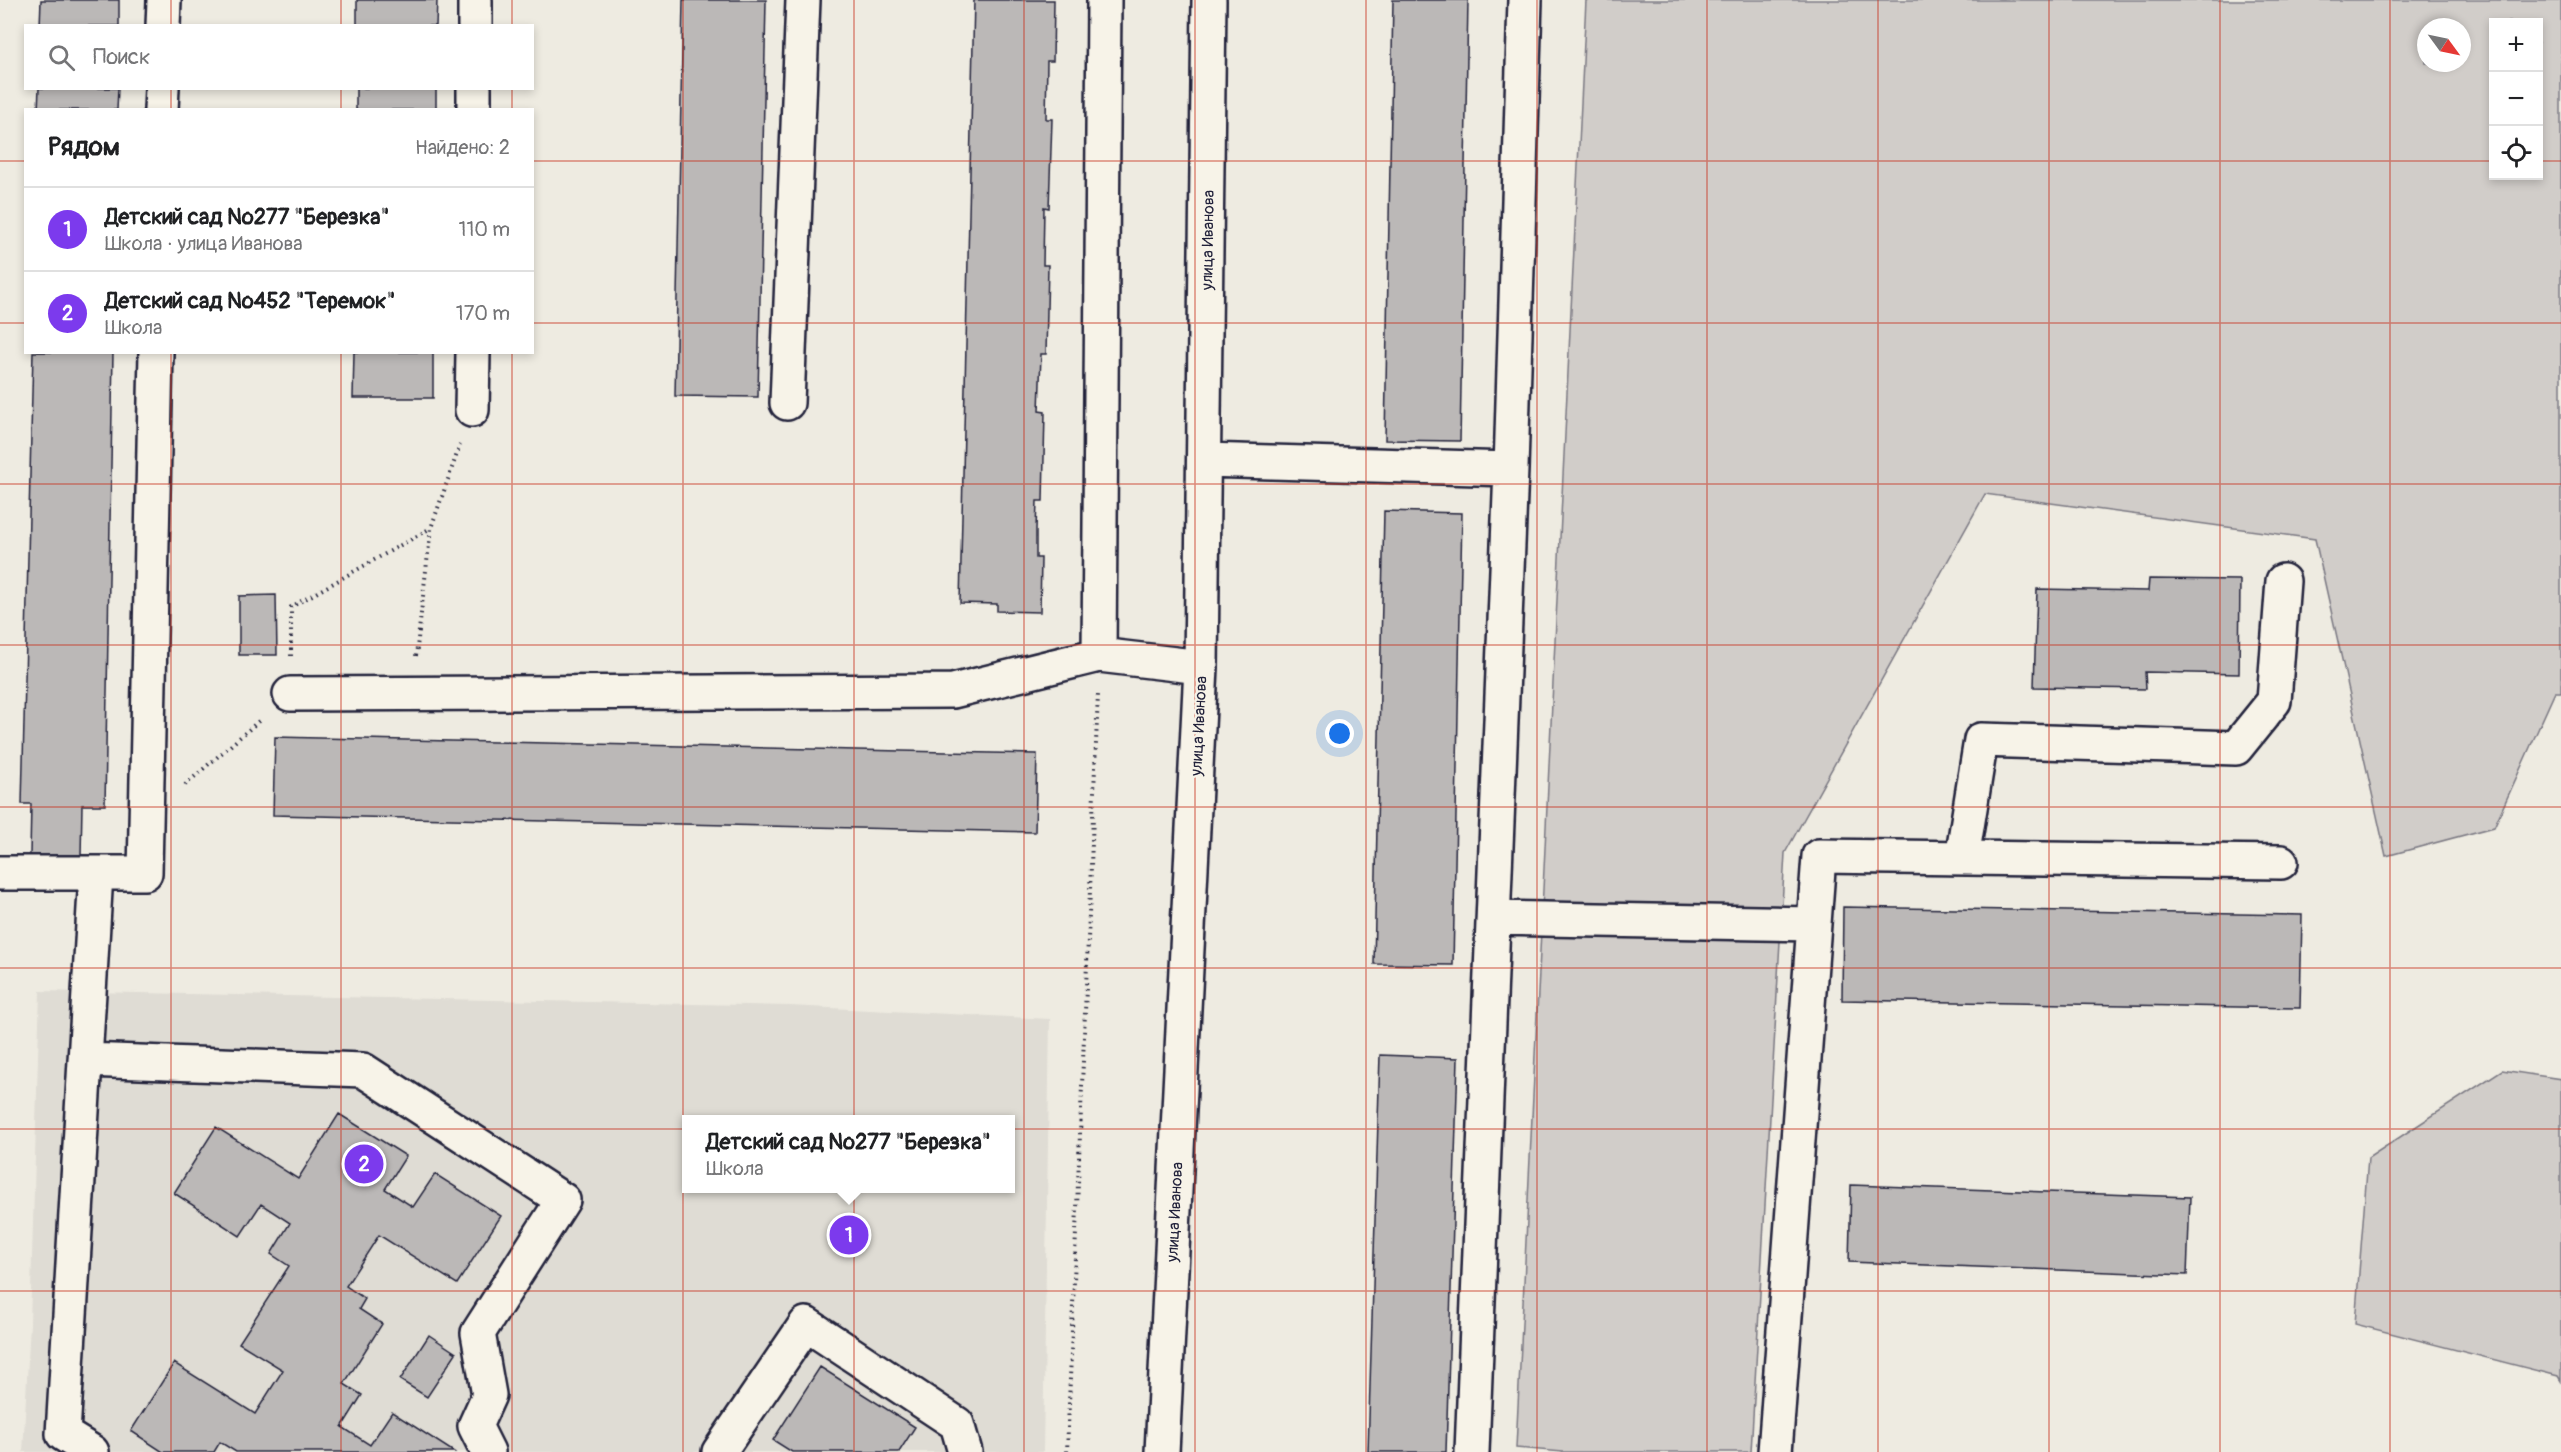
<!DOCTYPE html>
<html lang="ru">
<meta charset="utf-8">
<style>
:root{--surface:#fff;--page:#f2f2f2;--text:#202124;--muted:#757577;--line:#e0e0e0;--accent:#7c3aed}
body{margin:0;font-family:Pangolin,sans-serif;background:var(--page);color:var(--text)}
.controls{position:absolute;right:18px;top:18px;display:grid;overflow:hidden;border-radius:0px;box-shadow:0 3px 9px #0003}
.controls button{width:54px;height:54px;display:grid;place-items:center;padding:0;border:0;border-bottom:2px solid var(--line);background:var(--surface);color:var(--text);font:30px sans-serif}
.compass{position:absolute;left:2417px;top:18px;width:54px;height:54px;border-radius:50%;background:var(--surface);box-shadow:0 3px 9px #0003;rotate:123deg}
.you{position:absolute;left:1340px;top:734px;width:21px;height:21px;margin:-15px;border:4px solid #fff;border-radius:50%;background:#1a73e8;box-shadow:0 0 0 9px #1a73e833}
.badge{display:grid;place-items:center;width:39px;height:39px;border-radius:50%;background:var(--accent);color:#fff;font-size:20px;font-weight:700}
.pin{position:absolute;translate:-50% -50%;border:3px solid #fff;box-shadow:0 2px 6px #0006}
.popup{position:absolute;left:682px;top:1115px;width:333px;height:78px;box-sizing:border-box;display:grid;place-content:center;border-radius:0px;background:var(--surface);filter:drop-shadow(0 2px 4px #0005);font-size:20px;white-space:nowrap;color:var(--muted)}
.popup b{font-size:22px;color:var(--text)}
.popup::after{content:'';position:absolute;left:50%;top:100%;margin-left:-12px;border:12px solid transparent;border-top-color:var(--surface)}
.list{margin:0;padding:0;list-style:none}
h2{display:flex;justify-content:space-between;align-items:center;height:78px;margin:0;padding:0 24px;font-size:26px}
h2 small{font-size:20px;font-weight:400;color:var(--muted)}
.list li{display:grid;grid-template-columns:39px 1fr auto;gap:18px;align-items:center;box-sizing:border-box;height:84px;padding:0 24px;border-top:2px solid var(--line)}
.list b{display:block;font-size:22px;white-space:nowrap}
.list p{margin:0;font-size:20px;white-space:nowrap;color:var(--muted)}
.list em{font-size:20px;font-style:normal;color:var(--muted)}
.icon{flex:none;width:33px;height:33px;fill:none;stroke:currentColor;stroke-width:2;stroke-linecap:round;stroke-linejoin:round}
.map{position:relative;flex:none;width:2561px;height:1452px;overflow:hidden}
.search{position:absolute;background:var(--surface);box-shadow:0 3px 9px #0003;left:24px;top:24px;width:510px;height:66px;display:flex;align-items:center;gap:15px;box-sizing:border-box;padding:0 21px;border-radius:0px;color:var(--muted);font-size:22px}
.panel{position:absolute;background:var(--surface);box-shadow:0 3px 9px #0003;left:24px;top:108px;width:510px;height:246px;border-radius:0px}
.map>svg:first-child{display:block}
</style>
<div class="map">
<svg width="2561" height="1452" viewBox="0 0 2561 1452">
<rect width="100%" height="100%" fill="#eeebe1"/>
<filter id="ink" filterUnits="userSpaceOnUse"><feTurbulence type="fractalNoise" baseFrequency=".0167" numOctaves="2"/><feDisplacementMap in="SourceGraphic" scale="12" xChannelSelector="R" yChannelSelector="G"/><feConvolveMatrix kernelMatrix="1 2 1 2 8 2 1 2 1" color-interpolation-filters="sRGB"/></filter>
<g filter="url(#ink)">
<path fill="#dfdcd4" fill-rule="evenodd" d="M40,991l750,15 260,13 -7,433h-1020l7,-129zM687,1120h324v68h-324z"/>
<path fill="#d1cdc9" stroke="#7a7882" stroke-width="1.5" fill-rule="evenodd" d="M1586,0h975v692h-6l-61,135 -108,29 -71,-317 -330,-45 -200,359 -34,599h-188l-47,-4zM2494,22h44v154h-44zM2426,27h36v36h-36z
M2502,1070l59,9v302l-3,-5 -203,-52 13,-166z"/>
<path fill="#bbb8b7" stroke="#22223b" stroke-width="1.5" d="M41,0h78v26h-79z
M357,0h80l-1,26h-79z
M683,0h83l-8,397 -83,-1z
M974,0h80l-1,61h-6l-1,58h6l-3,89 -5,-1 -1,58h5l-2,89h-5l-2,57 6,1 -2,89h-6l-1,28v29h5l-1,54 -43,-1v-7l-37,-1z
M1393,0h75l-8,441 -75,-1z
M39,88h79l-1,22h-79z
M356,88h80v22h-80z
M33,352h80l-8,453h-23l-1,51 -51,-1 1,-51h-9z
M354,352h79v46h-80z
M1384,511l78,2 -9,452 -79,-1z
M2149,579l91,1 -1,94 -94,-2 1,17 -112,-2 3,-98 111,2z
M276,595l1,60h-38v-59z
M275,737l762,17 -2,78 -762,-17z
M1843,907l459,8 -2,93 -458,-8z
M1380,1055l78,3 -12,394h-78z
M339,1114l67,42 -21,33 28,18 22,-33 66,42 -44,68 -78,-49 -33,51 19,13 -6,10 23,15 -38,60 18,11 -20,32 28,18 22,-33 62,40h-218l-16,-10 -6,10h-51l-32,-21 43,-68 81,51 28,-44 -44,-27 50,-77 -18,-12 19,-31 -29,-19 -21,32 -66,-43 42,-66 82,52z
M1851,1185l339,12 -3,78 -338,-13z
M429,1335l27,18 -29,44 -27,-17z
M820,1367l95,60 -16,25h-107l-19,-12z"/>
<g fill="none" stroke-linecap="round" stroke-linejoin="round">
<g stroke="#22223b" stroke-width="38">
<path id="minor" d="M163,26l1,-26
M475,26v-26
M161,110l1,-22
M474,110v-22
M787,403l16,-403
M472,410l1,-58
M1205,460l306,9
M1099,655l5,-655
M290,694l663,-3 146,-36 102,12
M1962,858l19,-118 255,8 38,-47 9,-120
M0,873h145l11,-521
M1494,918l320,6
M85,1060l278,10 200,130 -85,133 11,62 -14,31 13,26
M92,1452l-29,-18 33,-560
M719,1452l87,-128 151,100 8,28
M1162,1452l39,-785 8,-667
M1472,1452l39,-983 14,-469
M1775,1452l44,-596 462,6"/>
</g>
<path stroke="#22223b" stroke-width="4" stroke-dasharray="1.5 4.5" stroke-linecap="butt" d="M291,656v-49l140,-79
M416,656l15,-128 29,-83
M185,785l76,-66
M1067,1452l31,-758"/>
<use href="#minor" stroke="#f7f3e8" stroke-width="33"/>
</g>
</g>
<path fill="none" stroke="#c8321e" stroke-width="1.5" stroke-opacity="0.55" d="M171,0v26M341,0v26M512,0v26M683,0v1452M854,0v1452M1024,0v1452M1195,0v1452M1366,0v1452M1537,0v1452M1707,0v1452M1878,0v1452M2049,0v1452M2220,0v1452M2390,0v1452M171,88v22M341,88v22M512,88v22M0,161h26M532,161h1962M2538,161h23M0,323h26M532,323h2029M171,352v1100M341,352v1100M512,352v1100M0,484h2561M0,645h2561M0,807h2561M0,968h2561M0,1129h2561M0,1291h2561"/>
<g text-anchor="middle" stroke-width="4.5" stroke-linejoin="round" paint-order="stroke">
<g font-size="16" fill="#22223b" stroke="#f7f3e8">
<text transform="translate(1207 240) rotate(-89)" y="6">улица Иванова</text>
<text transform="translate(1198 726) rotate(-87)" y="6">улица Иванова</text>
<text transform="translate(1174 1212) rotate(-87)" y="6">улица Иванова</text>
</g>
</g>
</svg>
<div class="controls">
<button>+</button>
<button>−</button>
<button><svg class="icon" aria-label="locate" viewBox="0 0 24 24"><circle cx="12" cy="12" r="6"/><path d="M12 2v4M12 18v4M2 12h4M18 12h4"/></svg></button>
</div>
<svg class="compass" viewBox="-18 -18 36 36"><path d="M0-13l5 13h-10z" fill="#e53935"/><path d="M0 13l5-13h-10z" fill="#757577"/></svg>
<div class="you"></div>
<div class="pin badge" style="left:849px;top:1235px">1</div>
<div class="popup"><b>Детский сад №277 &quot;Березка&quot;</b>Школа</div>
<div class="pin badge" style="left:364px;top:1164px">2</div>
<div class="search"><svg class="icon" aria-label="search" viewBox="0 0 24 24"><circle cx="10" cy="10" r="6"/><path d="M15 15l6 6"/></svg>Поиск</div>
<section class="panel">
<h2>Рядом<small>Найдено: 2</small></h2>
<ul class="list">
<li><span class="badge">1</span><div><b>Детский сад №277 &quot;Березка&quot;</b><p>Школа · улица Иванова</p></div><em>110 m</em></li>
<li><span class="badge">2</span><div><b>Детский сад №452 &quot;Теремок&quot;</b><p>Школа</p></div><em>170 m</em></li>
</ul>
</section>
</div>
